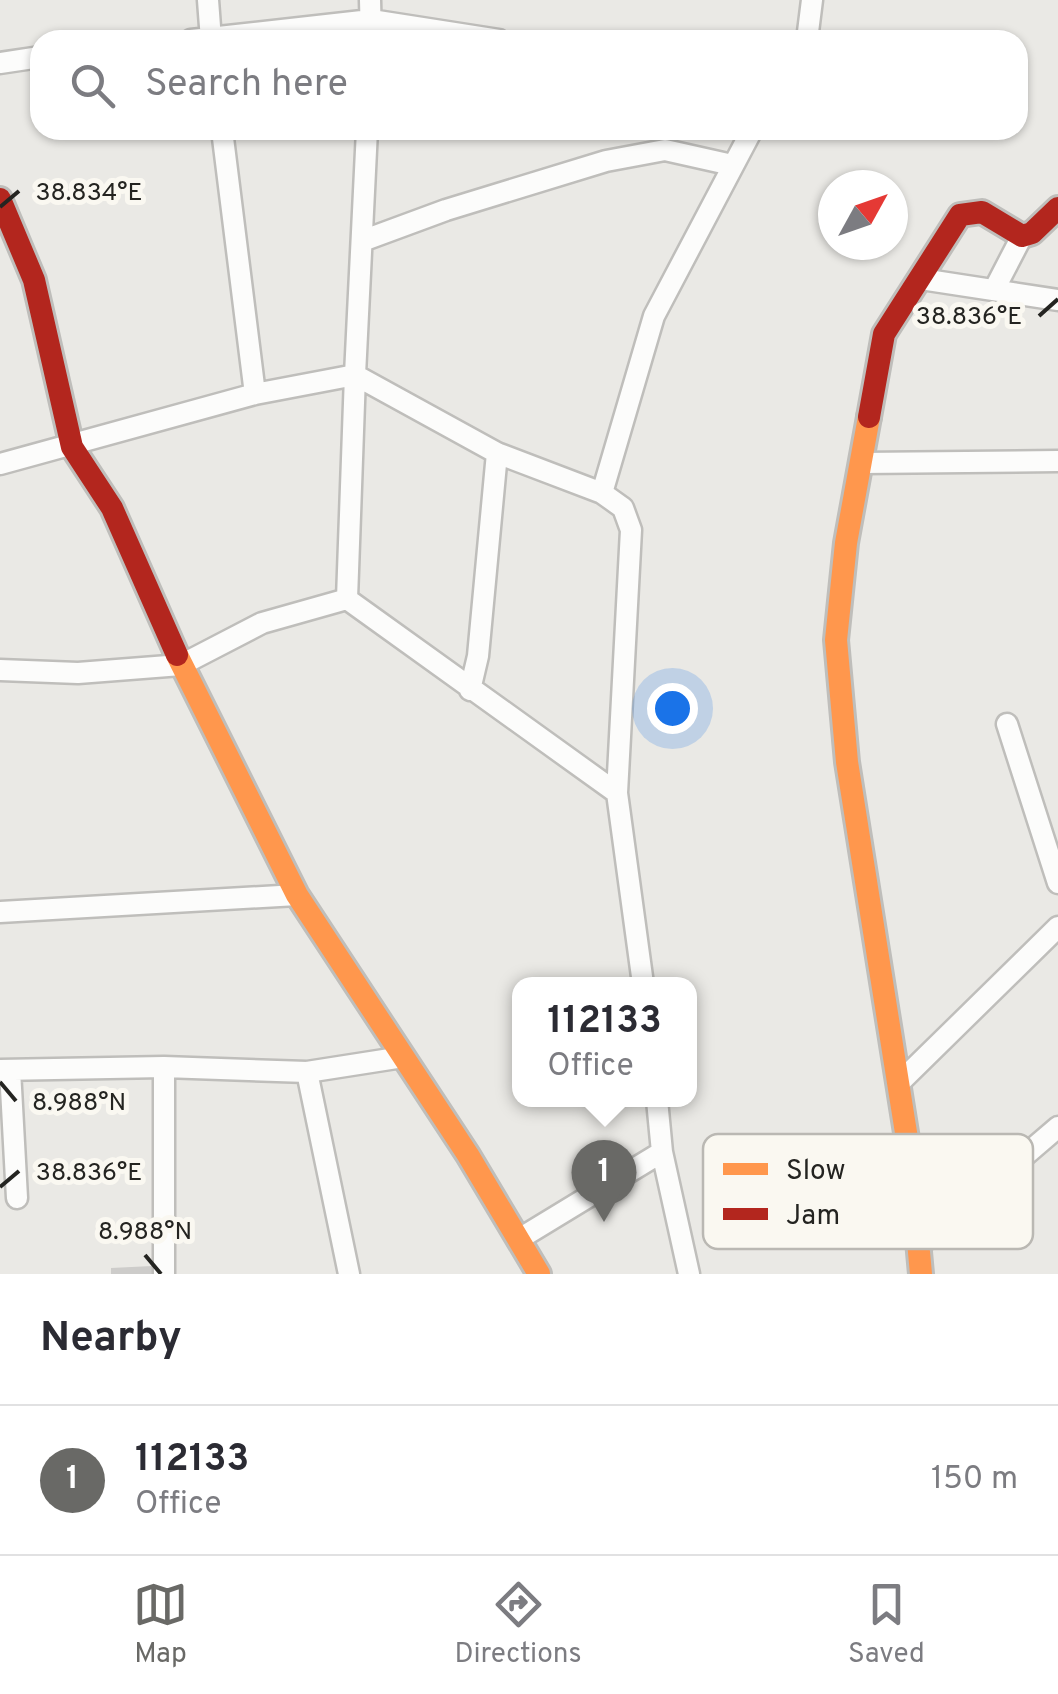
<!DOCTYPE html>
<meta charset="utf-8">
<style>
:root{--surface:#fff;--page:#f7f7f7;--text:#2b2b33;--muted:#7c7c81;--line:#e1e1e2;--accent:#696966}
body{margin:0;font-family:Overpass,sans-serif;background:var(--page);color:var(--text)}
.compass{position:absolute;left:818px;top:170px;width:90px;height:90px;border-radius:50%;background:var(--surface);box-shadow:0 2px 8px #0004;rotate:50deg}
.you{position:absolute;left:672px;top:708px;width:35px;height:35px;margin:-25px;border:8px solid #fff;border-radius:50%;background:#1a73e8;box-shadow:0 0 0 15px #1a73e833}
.badge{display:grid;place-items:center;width:65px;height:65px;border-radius:50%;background:var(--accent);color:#fff;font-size:32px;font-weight:700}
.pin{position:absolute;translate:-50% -82px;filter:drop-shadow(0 2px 5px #0008)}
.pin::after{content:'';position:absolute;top:52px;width:35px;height:30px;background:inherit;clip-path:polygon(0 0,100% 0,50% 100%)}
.popup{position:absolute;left:512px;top:977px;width:185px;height:130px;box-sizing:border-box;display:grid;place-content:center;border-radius:20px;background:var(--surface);filter:drop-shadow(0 2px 8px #0005);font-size:32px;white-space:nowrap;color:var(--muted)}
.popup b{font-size:38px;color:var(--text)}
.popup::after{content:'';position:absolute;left:50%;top:100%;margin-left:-20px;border:20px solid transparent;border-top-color:var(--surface)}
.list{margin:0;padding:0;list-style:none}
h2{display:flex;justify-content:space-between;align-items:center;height:130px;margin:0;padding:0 40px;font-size:42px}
h2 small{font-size:32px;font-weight:400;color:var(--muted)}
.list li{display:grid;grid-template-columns:65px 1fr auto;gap:30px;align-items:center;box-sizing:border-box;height:150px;padding:0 40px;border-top:2px solid var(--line)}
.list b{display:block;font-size:38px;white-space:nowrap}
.list p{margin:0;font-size:32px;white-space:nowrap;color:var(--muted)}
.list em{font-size:32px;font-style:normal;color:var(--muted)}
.icon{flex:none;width:55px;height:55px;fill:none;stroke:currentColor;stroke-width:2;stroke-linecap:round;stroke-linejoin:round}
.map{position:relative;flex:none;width:1058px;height:1274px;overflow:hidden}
.search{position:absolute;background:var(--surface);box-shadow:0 2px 8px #0004;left:30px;right:30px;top:30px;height:110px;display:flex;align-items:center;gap:25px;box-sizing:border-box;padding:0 35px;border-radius:30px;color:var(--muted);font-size:38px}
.sheet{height:280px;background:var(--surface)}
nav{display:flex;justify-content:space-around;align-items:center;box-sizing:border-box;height:140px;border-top:2px solid var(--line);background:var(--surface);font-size:28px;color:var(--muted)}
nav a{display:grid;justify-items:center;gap:5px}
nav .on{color:var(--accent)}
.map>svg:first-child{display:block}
</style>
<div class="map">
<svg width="1058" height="1274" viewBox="0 0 1058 1274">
<rect width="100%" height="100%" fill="#eae9e5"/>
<path fill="#cdccca" d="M152,1266l1,8h-42v-6z"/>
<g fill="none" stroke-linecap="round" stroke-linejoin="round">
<g stroke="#bfbebb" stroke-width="25">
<path id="street" d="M208,0l3,40
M370,0l1,40
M191,40l180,-20 128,20
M807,40l5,-40
M0,63l40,-6
M222,130l33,264
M362,241l84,-31 160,-49 59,-11 67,15
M921,279l137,21
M994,290l28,-54
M355,375l142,78 105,40 21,15 8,22 -14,263 -270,-194z
M862,463l196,-2
M0,464l255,-70 100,-19 12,-245
M602,493l52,-177 98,-186
M0,670l78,3 103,-8 81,-42 85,-24
M470,690l8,-34 19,-203
M1007,724l51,159
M617,793l26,191
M0,912l297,-17
M164,1067v207
M0,1070l164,-3 143,5 96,-15
M10,1070l7,128
M307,1072l42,202
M898,1084l160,-157
M657,1100l5,52 27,122
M519,1239l143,-87
M918,1247l140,-120"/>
</g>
<g stroke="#bfbebb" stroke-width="28">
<path id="slow" d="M869,417l-23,126 -10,97 11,122 64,402 10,110
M177,655l120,240 171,260 71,119"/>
</g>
<g stroke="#bfbebb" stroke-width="28">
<path id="jam" d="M0,199l34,81 38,167 40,61 65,147
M869,417l15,-83 76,-119 22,-3 40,24 10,-3 26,-25"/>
</g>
<use href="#street" stroke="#fcfcfb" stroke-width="20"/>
<use href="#slow" stroke="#ff974d" stroke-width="22"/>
<use href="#jam" stroke="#b3261e" stroke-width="22"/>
</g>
<path fill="none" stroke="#242421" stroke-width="4" d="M0,207l19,-16M1039,316l19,-17M0,1082l16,19M0,1187l19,-16M145,1255l16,19"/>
<rect x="703" y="1134" width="330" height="115" rx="15" fill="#faf8f1" stroke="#bab8b3" stroke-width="2.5"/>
<rect x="723" y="1163" width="45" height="12" fill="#ff974d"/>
<rect x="723" y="1208" width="45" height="12" fill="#b3261e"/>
<g font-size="28" fill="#242421">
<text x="786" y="1179">Slow</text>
<text x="786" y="1224">Jam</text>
</g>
<g font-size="25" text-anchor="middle" fill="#242421" stroke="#faf8f1" stroke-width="10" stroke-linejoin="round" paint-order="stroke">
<text x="89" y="200">38.834°E</text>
<text x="969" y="324">38.836°E</text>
<text x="79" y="1110">8.988°N</text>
<text x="89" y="1180">38.836°E</text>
<text x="145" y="1239">8.988°N</text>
</g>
</svg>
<svg class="compass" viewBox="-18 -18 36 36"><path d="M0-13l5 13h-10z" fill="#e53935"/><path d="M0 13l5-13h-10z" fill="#7c7c81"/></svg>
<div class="you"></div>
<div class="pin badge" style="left:604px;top:1222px">1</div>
<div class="popup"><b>112133</b>Office</div>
<div class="search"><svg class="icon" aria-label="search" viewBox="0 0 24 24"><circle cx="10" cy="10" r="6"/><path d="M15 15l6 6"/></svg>Search here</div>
</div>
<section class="sheet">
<h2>Nearby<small></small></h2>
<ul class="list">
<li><span class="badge">1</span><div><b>112133</b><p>Office</p></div><em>150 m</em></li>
</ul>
</section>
<nav>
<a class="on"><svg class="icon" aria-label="map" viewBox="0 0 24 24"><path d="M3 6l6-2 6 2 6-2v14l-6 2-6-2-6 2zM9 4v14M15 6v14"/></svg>Map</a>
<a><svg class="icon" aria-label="directions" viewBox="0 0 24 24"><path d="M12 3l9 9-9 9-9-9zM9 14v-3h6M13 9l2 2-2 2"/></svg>Directions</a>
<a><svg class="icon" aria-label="saved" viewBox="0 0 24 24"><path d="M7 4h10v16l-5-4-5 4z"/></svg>Saved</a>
</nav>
